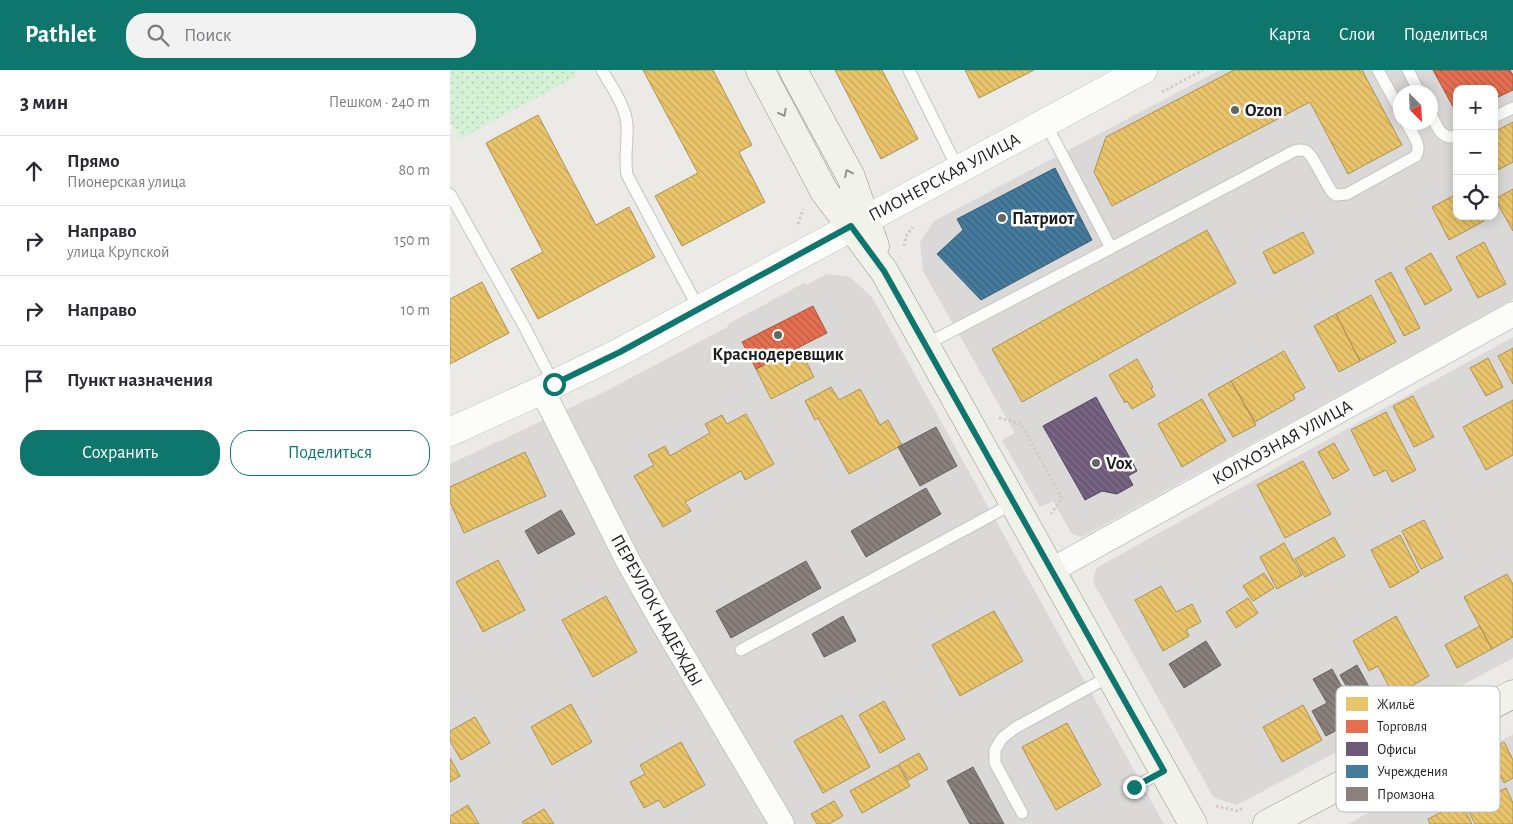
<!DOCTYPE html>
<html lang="ru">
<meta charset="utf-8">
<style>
:root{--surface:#fff;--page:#f2f2f3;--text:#2b2b33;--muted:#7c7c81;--line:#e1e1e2;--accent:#0f766e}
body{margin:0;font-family:"Alegreya Sans",sans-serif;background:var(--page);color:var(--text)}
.controls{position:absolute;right:15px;top:15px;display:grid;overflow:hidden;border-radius:10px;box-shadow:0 2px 12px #0003}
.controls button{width:45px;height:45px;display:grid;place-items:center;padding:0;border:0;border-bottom:1px solid var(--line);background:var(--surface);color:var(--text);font:25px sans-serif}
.compass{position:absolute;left:943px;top:15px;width:45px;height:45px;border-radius:50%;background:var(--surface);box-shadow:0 2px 12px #0003;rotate:156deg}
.stop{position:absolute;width:15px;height:15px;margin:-11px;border:4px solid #0f766e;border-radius:50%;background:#fff}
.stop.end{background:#0f766e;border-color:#fff;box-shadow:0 1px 5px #0008}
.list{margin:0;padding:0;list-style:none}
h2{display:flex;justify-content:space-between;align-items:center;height:65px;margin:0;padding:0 20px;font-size:21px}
h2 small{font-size:16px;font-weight:400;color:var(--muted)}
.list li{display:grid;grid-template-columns:32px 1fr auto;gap:15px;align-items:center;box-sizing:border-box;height:70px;padding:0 20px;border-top:1px solid var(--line)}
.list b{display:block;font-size:19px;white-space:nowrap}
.list p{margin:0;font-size:16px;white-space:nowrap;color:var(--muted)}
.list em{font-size:16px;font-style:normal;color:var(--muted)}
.actions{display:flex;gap:10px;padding:15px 20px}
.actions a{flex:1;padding:11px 0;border:1px solid var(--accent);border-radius:20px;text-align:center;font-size:18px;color:var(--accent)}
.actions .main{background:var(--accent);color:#fff}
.icon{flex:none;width:28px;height:28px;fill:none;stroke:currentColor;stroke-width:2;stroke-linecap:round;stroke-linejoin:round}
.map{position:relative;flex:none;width:1063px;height:754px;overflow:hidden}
header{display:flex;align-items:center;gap:30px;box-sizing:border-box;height:70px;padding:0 25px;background:var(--accent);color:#fff}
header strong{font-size:24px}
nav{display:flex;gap:28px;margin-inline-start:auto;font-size:18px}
.search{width:350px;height:45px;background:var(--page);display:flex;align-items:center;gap:12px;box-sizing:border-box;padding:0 18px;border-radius:20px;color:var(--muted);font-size:19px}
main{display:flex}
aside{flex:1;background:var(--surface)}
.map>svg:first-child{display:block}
</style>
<header>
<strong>Pathlet</strong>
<div class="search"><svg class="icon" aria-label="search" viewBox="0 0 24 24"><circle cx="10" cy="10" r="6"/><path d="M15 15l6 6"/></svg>Поиск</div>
<nav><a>Карта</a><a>Слои</a><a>Поделиться</a></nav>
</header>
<main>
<aside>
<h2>3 мин<small>Пешком · 240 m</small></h2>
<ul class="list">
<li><svg class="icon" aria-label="ahead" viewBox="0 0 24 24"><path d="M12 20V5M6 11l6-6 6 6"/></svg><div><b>Прямо</b><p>Пионерская улица</p></div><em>80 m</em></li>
<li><svg class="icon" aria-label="right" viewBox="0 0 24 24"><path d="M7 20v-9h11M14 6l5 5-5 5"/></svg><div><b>Направо</b><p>улица Крупской</p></div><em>150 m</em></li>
<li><svg class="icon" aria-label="right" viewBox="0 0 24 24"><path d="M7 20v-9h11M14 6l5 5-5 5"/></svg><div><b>Направо</b></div><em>10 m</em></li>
<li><svg class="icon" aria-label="arrive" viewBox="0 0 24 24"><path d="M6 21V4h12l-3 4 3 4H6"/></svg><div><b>Пункт назначения</b></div></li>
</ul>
<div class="actions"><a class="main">Сохранить</a><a>Поделиться</a></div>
</aside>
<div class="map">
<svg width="1063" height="754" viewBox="0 0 1063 754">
<defs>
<pattern id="park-dots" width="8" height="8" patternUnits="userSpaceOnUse" patternTransform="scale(1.25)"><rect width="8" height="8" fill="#d4f1d6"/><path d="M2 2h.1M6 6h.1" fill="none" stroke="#b6ceb7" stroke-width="1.8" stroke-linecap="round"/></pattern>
<pattern id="homes-back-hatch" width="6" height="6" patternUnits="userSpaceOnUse" patternTransform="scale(1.25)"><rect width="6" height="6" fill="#e9c46a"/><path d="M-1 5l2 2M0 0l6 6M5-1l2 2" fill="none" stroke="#c7a85b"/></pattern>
<pattern id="shops-back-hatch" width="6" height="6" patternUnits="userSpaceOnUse" patternTransform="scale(1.25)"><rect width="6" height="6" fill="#e76f51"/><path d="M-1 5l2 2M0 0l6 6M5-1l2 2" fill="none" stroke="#bb5b43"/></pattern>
<pattern id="offices-back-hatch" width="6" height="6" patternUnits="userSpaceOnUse" patternTransform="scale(1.25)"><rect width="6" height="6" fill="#6d597a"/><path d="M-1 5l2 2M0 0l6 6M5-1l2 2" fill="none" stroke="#80728a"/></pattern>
<pattern id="public-back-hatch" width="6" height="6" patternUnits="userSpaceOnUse" patternTransform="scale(1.25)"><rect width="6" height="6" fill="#457b9d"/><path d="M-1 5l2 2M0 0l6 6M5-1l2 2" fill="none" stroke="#39647f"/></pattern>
<pattern id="industry-back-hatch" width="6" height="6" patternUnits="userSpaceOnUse" patternTransform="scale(1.25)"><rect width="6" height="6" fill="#8a817c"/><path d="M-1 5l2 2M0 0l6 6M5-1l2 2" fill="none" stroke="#706965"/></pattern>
</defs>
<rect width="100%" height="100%" fill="#ebeae6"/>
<path fill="#dad9d7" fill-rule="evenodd" d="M770,0h293v229l-431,238 -10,-3 -19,-33 -13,6 -38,-67 13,-7 -92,-162 -3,-29 14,-21zM1007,19h37v127h-37zM951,22h30v30h-30z
M377,204l23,3 22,20 292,527h-714v-360l156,-73 123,-65 -1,-2 76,-41 2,2z
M1063,267v321l-276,147 -23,-7 -121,-216 3,-14z
M1063,664v90h-165z"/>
<path fill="url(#park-dots)" d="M0,0h123l4,6 -117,63 -10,-18z"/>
<path fill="url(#homes-back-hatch)" stroke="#ac9253" d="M193,0h70l39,75 -13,7 26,50 -83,44 -27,-50 43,-23z
M385,0h47l36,69 -37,20z
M515,0h69l-55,28z
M784,0h128l40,75 -54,29 -38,-72 -198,104 -18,-34 12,-35z
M88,45l58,110 33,-18 26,50 -117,62 -27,-50 32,-17 -57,-109z
M1063,52v40l-19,10v-40z
M1063,119v42l-18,-32z
M1007,124v22h25l2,5 -35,19 -17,-33z
M757,160l29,53 -214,119 -30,-53z
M853,162l11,21 -40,21 -11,-22z
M1034,172l22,42 -28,14 -22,-41z
M981,183l21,37 -27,15 -20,-37z
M941,202l29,56 -16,8 -29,-55z
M32,212l27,51 -59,31v-65z
M921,225l25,47 -36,19 -24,-47z
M886,244l24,47 -21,11 -25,-46z
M349,277l15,30 -43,22 -15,-30z
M1063,278v36l-15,-28z
M834,281l21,37 -12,6 2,5 -40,23 -24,-41z
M1038,288l15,29 -17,9 -16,-28z
M687,289l16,28 -2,1 4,8 -23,13 -5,-8 -2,2 -16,-28z
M781,311l25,44 -23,12 -25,-43z
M381,317l8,13 21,-11 20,36 8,-5 14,25 -53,29 -31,-56 -3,2 -10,-19z
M963,326l21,41 -20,10 -21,-41z
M752,329l24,42 -44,26 -24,-43z
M1063,330v55l-27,15 -23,-43z
M936,342l30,58 -24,12 -6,-12 -12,6 -23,-46z
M296,344l28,50 -29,16 -4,-9 -56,31 6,9 -28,16 -29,-51 20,-11 -6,-10 17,-9 5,10 40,-23 -5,-9 17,-9 5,9z
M884,373l15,27 -16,9 -15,-27z
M75,382l21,44 -82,37 -14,-31v-15z
M853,391l28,53 -46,24 -28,-53z
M974,450l19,38 -22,11 -19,-38z
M950,465l19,37 -29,16 -19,-38z
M884,467l11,19 -40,21 -10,-18z
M834,473l18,32 -25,14 -17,-32z
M48,490l27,50 -42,22 -27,-50z
M814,503l10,15 -21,13 -10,-15z
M1057,504l6,10v53l-21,12 -28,-52z
M711,516l15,26 16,-8 9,18 -15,8 3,6 -26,15 -28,-51z
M156,526l31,56 -44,25 -31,-57z
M798,528l10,15 -22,15 -10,-16z
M544,541l29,50 -63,35 -28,-51z
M946,546l33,60 -35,20 -16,-30 -9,5 -16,-30z
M1030,556l12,23 -35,19 -12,-23z
M434,631l21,38 -25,14 -21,-38z
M121,634l21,38 -40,23 -21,-38z
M853,635l19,35 -40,22 -19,-35z
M392,645l28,52 -47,26 -29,-52z
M25,647l15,26 -29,17 -11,-19v-10z
M617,653l34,62 -45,25 -34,-63z
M231,672l24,43 -41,23 -5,-8 -15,8 -14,-26 15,-8 -5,-9z
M1054,672l9,18v18l-9,5 -17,-33z
M469,683l9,16 -20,11 -9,-16z
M0,688l10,18 -10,6z
M448,695l12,21 -48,27 -12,-22z
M1056,718l7,15v21h-38l-8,-16z
M384,731l9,15 -14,8h-12l-6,-10z
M1011,732l11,22h-42l-2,-5z
M18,735l11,19h-29v-8z
M94,739l10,15h-30l-2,-2z"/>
<path fill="url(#shops-back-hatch)" stroke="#aa5641" d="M983,0h77l3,5v15l-19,9v-10h-37v25z
M363,236l14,27 -71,36 -14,-27z"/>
<path fill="url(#offices-back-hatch)" stroke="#55475e" d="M646,327l41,74 -9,5 5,9 -16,9 -15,-3 -17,9 -42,-74z"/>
<path fill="url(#public-back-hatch)" stroke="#395f77" d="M605,98l37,72 -111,60 -44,-46 26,-24 -6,-11z"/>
<path fill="url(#industry-back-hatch)" stroke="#696360" d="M486,357l21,39 -37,20 -22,-39z
M476,418l15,26 -75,43 -15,-26z
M111,440l14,24 -37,20 -13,-23z
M356,491l15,27 -90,50 -15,-27z
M393,546l13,25 -32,16 -12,-23z
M756,571l15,24 -37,23 -15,-24z
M907,595l22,40 -17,9 -22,-39z
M882,599l27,49 -33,18 -14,-25 15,-8 -14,-24z
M523,697l31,57h-34l-23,-43z"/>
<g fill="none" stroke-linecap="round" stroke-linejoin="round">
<g stroke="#c4c4c2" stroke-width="13">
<path id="service" d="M152,0c9,16 23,35 25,54 1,17 -3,33 0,51l72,134
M459,0l49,99
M928,0l23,42
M958,0l11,22
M981,43c5,12 10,28 26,23
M1044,47l19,-9
M0,124l74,132 30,58
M661,178l183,-97c4,-1 8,-2 12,0 7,4 20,33 26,41l4,3 11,-1 69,-38c7,-10 -5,-24 -10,-34
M475,275l186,-97 -66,-126
M291,580l273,-147
M684,717l30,-16
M572,743l-27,-50v-13l7,-12 13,-10 95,-52"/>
</g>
<g stroke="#c4c4c2" stroke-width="26">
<path id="minor" d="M92,320l86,171 31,55 123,208
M602,500l461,-256"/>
</g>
<g stroke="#c4c4c2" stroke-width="29">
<path id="tertiary" d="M0,362l92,-42 78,-38 523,-282"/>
</g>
<g stroke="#91947f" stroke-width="29">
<path id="secondary" d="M310,0l64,121 60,80 309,553
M343,0l58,107 24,69
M817,754l246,-130"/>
</g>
<path stroke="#d5c9c6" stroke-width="3" stroke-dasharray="2.5 2.5" stroke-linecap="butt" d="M712,22l41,-22
M348,154l5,-15
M454,176l3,-12 6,-7
M549,348l22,6 41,74 -11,16
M766,736l22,5 5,-3"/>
<use href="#service" stroke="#fcfcfb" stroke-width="11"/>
<use href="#minor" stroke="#fcfcfb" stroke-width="24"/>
<use href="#tertiary" stroke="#fcfcfb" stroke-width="28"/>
<use href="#secondary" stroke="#f1f2ea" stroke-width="28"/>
</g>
<defs><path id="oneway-chevron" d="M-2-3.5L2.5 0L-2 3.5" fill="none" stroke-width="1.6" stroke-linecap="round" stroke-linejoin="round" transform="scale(1.25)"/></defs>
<g stroke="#92928e">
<use href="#oneway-chevron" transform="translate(333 43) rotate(62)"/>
<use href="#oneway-chevron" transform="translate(398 103) rotate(-116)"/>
</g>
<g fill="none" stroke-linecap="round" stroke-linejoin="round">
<path stroke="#0f766e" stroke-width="6" d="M104,314l66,-32 231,-126 33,45 280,500 -30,16"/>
</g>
<g fill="#656563" stroke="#fff" stroke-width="2">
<circle cx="785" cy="40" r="5"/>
<circle cx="552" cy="148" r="5"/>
<circle cx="328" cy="265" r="5"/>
<circle cx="646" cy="393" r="5"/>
</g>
<g text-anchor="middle" stroke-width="5" stroke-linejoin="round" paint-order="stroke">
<g font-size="18" font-weight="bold" fill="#1d1d1d" stroke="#fff" text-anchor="start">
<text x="795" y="46">Ozon</text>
<text x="562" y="154">Патриот</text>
<text x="328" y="290" text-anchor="middle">Краснодеревщик</text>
<text x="656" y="399">Vox</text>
</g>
<g font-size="18" fill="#1d1d1d" stroke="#fff">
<text transform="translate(494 107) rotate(-28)" y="6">ПИОНЕРСКАЯ УЛИЦА</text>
<text transform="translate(832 372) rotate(-29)" y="6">КОЛХОЗНАЯ УЛИЦА</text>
<text transform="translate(207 540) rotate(61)" y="6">ПЕРЕУЛОК НАДЕЖДЫ</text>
</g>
</g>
<rect x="886" y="616" width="164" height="126" rx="8" fill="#fff" stroke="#bbb" stroke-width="1"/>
<rect x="896" y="627" width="22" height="14" fill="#e9c46a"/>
<rect x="896" y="650" width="22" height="13" fill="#e76f51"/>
<rect x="896" y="672" width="22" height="14" fill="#6d597a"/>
<rect x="896" y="695" width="22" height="13" fill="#457b9d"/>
<rect x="896" y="717" width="22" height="14" fill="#8a817c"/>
<g font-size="14" fill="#1d1d1d">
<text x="927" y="639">Жильё</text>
<text x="927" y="661">Торговля</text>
<text x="927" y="684">Офисы</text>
<text x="927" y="706">Учреждения</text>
<text x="927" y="729">Промзона</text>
</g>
</svg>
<div class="controls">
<button>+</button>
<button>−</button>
<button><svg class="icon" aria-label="locate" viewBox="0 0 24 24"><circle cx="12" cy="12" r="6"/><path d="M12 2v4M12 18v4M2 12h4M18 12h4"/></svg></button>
</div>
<svg class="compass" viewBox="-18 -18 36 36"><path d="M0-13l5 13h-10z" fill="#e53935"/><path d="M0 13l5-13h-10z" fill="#7c7c81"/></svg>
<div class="stop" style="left:104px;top:314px"></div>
<div class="stop end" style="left:684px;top:717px"></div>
</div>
</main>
